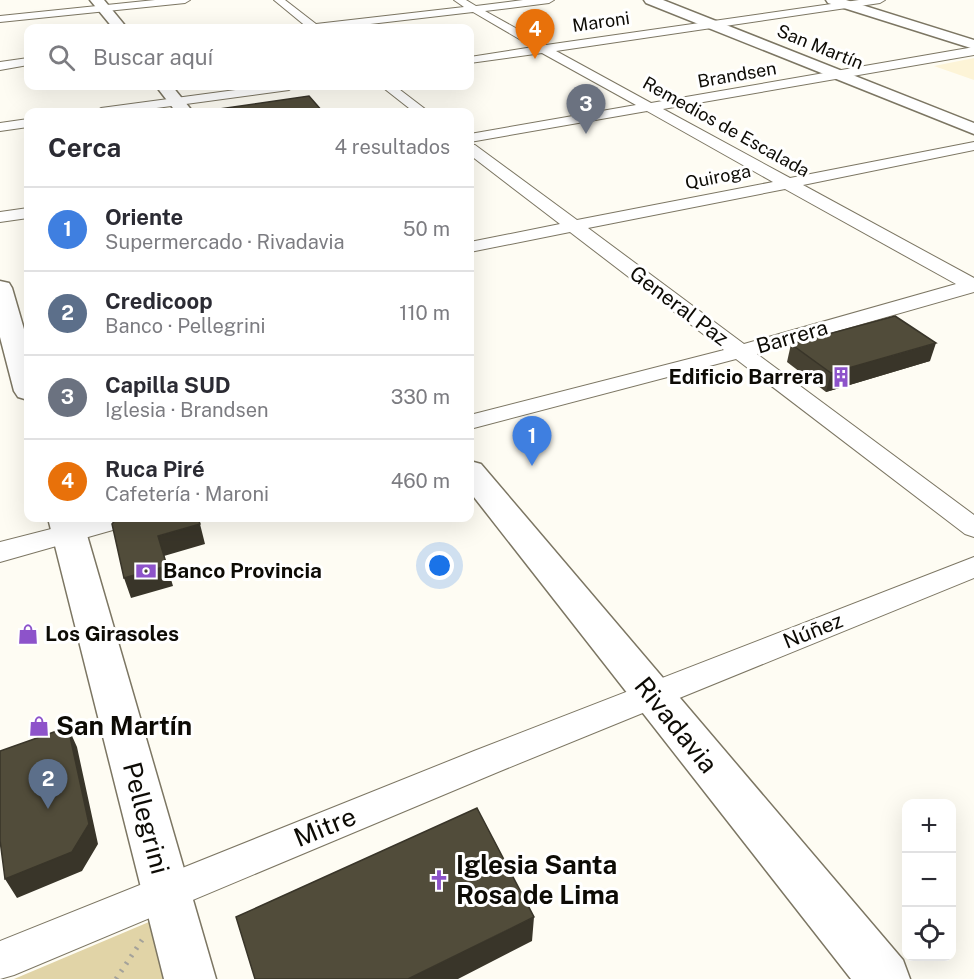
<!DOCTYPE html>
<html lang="es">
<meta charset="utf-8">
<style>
:root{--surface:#fff;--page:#f7f7f7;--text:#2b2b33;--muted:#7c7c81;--line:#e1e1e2;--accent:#8d53ca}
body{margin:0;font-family:"Public Sans",sans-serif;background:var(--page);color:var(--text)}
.controls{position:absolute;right:18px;bottom:18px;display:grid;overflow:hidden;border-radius:12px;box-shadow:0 6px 24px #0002}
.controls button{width:54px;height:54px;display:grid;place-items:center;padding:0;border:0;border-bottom:2px solid var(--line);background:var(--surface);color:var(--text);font:30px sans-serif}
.you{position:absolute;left:440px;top:566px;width:21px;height:21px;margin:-15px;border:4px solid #fff;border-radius:50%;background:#1a73e8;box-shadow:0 0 0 9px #1a73e833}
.badge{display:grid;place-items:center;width:39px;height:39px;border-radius:50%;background:var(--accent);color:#fff;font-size:20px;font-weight:700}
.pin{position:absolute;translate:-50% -50px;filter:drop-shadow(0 2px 3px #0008)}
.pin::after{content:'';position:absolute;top:32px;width:21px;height:18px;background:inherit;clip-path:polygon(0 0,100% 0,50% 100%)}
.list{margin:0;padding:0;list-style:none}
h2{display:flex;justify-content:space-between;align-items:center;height:78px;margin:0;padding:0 24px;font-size:26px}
h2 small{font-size:20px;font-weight:400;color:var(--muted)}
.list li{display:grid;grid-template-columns:39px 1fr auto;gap:18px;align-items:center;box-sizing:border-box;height:84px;padding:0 24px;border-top:2px solid var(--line)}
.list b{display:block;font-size:22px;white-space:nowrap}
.list p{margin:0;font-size:20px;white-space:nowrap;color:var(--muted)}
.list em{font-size:20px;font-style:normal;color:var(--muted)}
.icon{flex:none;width:33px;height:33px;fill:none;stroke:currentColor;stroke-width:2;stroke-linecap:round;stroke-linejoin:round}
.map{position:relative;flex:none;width:974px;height:979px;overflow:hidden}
.search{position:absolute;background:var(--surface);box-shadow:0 6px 24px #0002;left:24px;top:24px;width:450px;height:66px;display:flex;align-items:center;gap:15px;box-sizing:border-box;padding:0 21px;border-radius:12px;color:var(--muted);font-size:22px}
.panel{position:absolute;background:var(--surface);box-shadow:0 6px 24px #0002;left:24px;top:108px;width:450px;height:414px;border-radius:12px}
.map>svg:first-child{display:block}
</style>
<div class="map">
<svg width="974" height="979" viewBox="0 0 974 979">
<rect width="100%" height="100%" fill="#fefcf3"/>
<path fill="#fdf4d7" d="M974,58v22l-40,-14z"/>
<path fill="#e1d4a7" d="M156,919l14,60h-156z"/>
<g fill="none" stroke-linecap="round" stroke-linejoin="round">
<g stroke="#7c7663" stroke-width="2">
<path id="street" d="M155,0h35l-5,3 -185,19v-6z
M274,0h11l31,24 148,-17 -10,-7h12l10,6 47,-6h31l-5,3 -64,8 61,34 313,-45h26l-5,3 -324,48 95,52 323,-56v8l-311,54 127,69 184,-36v8l-171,35 171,93v14l-217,62 217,161v22l-9,-3 -229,-175 -266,70v-14l254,-65 -154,-118 -100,20v-10l90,-18 -90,-69v-11l5,1 102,75 196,-38 -126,-71 -177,31v-8l166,-29 -94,-52 -72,10v-6l63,-10 -60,-35 -137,16h-28zM785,189l171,95 -212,60 -156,-116z
M28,58v7l-28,5v-8z
M265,86h30l-6,4 -162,22h-33l7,-4z
M381,86h14l34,26h-15z
M28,119v8l-28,4v-8z
M28,208v10l-28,4v-10z
M94,518h44l-4,6 -134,38v-20z
M974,557v21l-476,194 -484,203 -14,4v-38l474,-190z"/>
</g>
<g stroke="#7c7663" stroke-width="3">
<path id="secondary" d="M90,0h14l23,28h-14z
M644,0h19l311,123v11l-328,-131z
M826,0h20l128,40v9l-146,-46z
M156,86h16l21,26h-17z
M0,281l9,2 3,5 16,55v57l-10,-3 -4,-6 -14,-54z
M470,461l11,3 422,496 7,19h-59l-381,-487z
M48,518h34l134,461h-52z"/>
</g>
<path stroke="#a4a29a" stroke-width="5" stroke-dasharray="2 7" stroke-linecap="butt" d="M116,979l26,-39"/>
<use href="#street" fill="#fff" fill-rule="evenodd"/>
<use href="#secondary" fill="#fff" fill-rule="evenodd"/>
</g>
<path fill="#464132" d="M791,344l139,17 -104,31 -39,-30z"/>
<path fill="#393529" d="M936,343l-6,18 -104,31 5,-19z
M200,524l5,20 -41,12 9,30 -42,12 -7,-20 34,-42z
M68,727l9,20 21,97 -16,27 -65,27 -12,-19z
M534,917l-2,24 -74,38h-50z"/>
<path fill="#514c3a" stroke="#393529" stroke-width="1.5" d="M309,96l14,16h-101l-3,-3z
M895,316l41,27 -105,30 -40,-29z
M117,518h81l2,6 -42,12 9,30 -43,12 -12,-54z
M68,727l21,97 -17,28 -67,27 -5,-39v-89z
M477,808l57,109 -126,62h-153l-19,-62z"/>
<defs>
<g id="building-bare" transform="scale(1.62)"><path d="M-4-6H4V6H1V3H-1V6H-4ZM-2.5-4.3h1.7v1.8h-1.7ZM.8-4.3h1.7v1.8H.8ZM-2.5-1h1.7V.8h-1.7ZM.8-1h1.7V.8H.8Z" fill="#8d53ca" stroke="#fff" stroke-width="2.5" paint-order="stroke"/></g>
<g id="bank-bare" transform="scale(1.62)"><path d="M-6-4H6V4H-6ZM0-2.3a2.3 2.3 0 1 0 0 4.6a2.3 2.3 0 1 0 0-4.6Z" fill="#8d53ca" stroke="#fff" stroke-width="2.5" paint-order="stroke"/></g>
<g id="shop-bare" transform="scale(1.62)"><path d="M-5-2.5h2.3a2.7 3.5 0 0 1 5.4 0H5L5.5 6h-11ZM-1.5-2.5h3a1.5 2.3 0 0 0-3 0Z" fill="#8d53ca" stroke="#fff" stroke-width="2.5" paint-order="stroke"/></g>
<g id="church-bare" transform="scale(1.62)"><path d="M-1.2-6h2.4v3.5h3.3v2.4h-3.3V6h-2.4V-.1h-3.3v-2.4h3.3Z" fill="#8d53ca" stroke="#fff" stroke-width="2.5" paint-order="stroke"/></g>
</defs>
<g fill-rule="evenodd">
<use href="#building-bare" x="841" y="377"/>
<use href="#bank-bare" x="146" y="571"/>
<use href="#shop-bare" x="28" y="634"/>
<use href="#shop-bare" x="39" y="726"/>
<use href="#church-bare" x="439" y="880"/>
</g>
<g text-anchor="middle" stroke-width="6" stroke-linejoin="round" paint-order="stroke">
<g font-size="18" fill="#0d0b05" stroke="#fff">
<text transform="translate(601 22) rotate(-8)" y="6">Maroni</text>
<text transform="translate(820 47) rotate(22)" y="6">San Martín</text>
<text transform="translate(737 75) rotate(-10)" y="6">Brandsen</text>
<text transform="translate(726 127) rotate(29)" y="6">Remedios de Escalada</text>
<text transform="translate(718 177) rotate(-11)" y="6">Quiroga</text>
</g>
<g font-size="21" fill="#0d0b05" stroke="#fff">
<text transform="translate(679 306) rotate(37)" y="7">General Paz</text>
<text transform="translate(792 337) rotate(-16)" y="7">Barrera</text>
<text transform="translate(813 631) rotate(-22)" y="7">Núñez</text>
</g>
<g font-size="21" font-weight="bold" fill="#0d0b05" stroke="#fff" text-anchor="start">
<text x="824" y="384" text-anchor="end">Edificio Barrera</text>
<text x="163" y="578">Banco Provincia</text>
<text x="45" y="641">Los Girasoles</text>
</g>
<g font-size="26" fill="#0d0b05" stroke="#fff">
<text transform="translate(676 725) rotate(51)" y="9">Rivadavia</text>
<text transform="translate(146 818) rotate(75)" y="9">Pellegrini</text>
<text transform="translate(325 827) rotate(-22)" y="9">Mitre</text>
</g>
<g font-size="26" font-weight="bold" fill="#0d0b05" stroke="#fff" text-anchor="start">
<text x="56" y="735">San Martín</text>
<text x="456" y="874">Iglesia Santa<tspan x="456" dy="30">Rosa de Lima</tspan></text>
</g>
</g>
</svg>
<div class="controls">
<button>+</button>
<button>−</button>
<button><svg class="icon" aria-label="locate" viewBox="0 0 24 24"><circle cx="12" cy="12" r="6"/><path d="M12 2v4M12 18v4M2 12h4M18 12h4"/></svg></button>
</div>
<div class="you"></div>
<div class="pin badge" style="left:532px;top:466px;background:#3f7fe0">1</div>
<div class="pin badge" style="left:48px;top:809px;background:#5c6f8a">2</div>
<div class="pin badge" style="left:586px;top:134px;background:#6b7280">3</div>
<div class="pin badge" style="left:535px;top:59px;background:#e8710a">4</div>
<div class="search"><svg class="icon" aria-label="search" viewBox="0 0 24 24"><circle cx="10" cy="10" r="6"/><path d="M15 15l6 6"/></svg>Buscar aquí</div>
<section class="panel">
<h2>Cerca<small>4 resultados</small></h2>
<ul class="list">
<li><span class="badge" style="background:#3f7fe0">1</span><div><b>Oriente</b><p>Supermercado · Rivadavia</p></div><em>50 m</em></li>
<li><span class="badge" style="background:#5c6f8a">2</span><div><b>Credicoop</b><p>Banco · Pellegrini</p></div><em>110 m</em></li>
<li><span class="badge" style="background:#6b7280">3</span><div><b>Capilla SUD</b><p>Iglesia · Brandsen</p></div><em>330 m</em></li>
<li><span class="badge" style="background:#e8710a">4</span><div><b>Ruca Piré</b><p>Cafetería · Maroni</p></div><em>460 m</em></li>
</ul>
</section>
</div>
